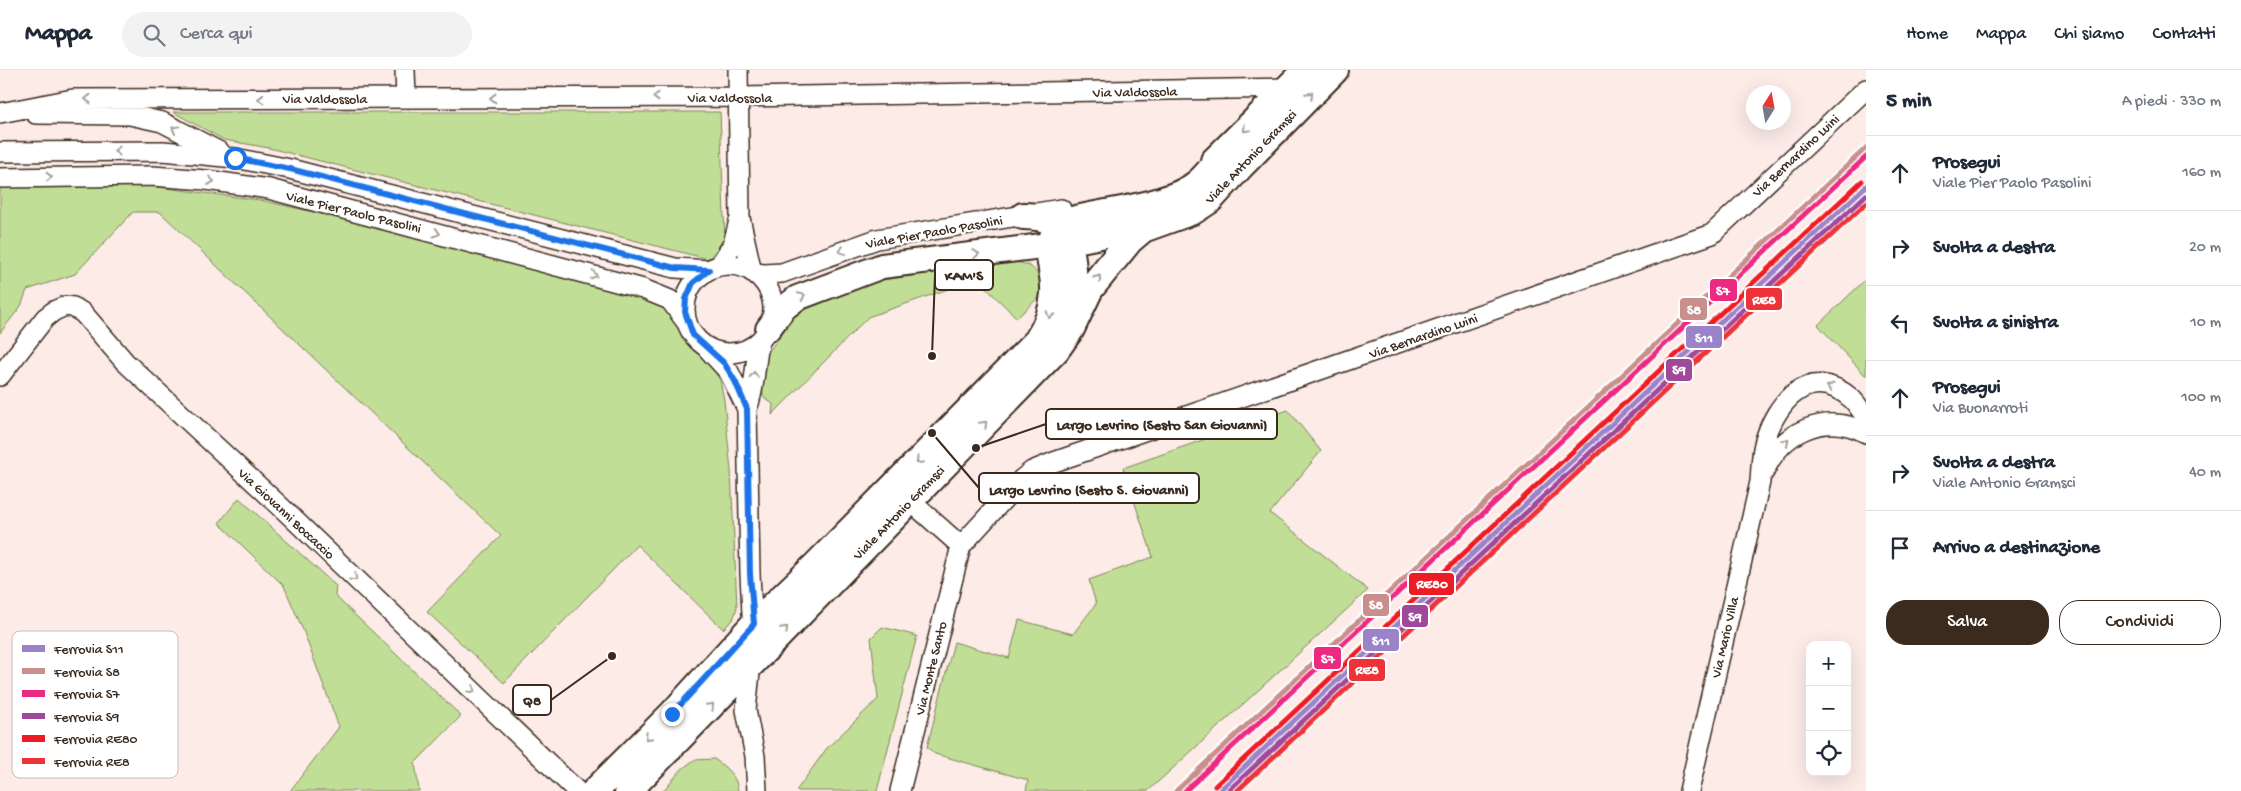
<!DOCTYPE html>
<html lang="it">
<meta charset="utf-8">
<style>
:root{--surface:#fff;--page:#f2f2f3;--text:#1f2937;--muted:#747a83;--line:#e0e1e3;--accent:#3b2a1e}
body{margin:0;font-family:"Gochi Hand",sans-serif;background:var(--page);color:var(--text)}
.controls{position:absolute;right:15px;bottom:15px;display:grid;overflow:hidden;border-radius:10px;box-shadow:0 5px 20px #0002}
.controls button{width:45px;height:45px;display:grid;place-items:center;padding:0;border:0;border-bottom:1px solid var(--line);background:var(--surface);color:var(--text);font:25px sans-serif}
.compass{position:absolute;left:1746px;top:15px;width:45px;height:45px;border-radius:50%;background:var(--surface);box-shadow:0 5px 20px #0002;rotate:11deg}
.stop{position:absolute;width:15px;height:15px;margin:-11px;border:4px solid #1a73e8;border-radius:50%;background:#fff}
.stop.end{background:#1a73e8;border-color:#fff;box-shadow:0 1px 5px #0008}
.list{margin:0;padding:0;list-style:none}
h2{display:flex;justify-content:space-between;align-items:center;height:65px;margin:0;padding:0 20px;font-size:21px}
h2 small{font-size:16px;font-weight:400;color:var(--muted)}
.list li{display:grid;grid-template-columns:32px 1fr auto;gap:15px;align-items:center;box-sizing:border-box;height:75px;padding:0 20px;border-top:1px solid var(--line)}
.list b{display:block;font-size:19px;white-space:nowrap}
.list p{margin:0;font-size:16px;white-space:nowrap;color:var(--muted)}
.list em{font-size:16px;font-style:normal;color:var(--muted)}
.actions{display:flex;gap:10px;padding:15px 20px}
.actions a{flex:1;padding:11px 0;border:1px solid var(--accent);border-radius:20px;text-align:center;font-size:18px;color:var(--accent)}
.actions .main{background:var(--accent);color:#fff}
.icon{flex:none;width:28px;height:28px;fill:none;stroke:currentColor;stroke-width:2;stroke-linecap:round;stroke-linejoin:round}
.map{position:relative;flex:none;width:1866px;height:721px;overflow:hidden}
header{display:flex;align-items:center;gap:30px;box-sizing:border-box;height:70px;padding:0 25px;background:var(--surface);border-bottom:1px solid var(--line)}
header strong{font-size:24px}
nav{display:flex;gap:28px;margin-inline-start:auto;font-size:18px}
.search{width:350px;height:45px;background:var(--page);display:flex;align-items:center;gap:12px;box-sizing:border-box;padding:0 18px;border-radius:28px;color:var(--muted);font-size:19px}
main{display:flex}
aside{flex:1;background:var(--surface)}
.map>svg:first-child{display:block}
</style>
<header>
<strong>Mappa</strong>
<div class="search"><svg class="icon" aria-label="search" viewBox="0 0 24 24"><circle cx="10" cy="10" r="6"/><path d="M15 15l6 6"/></svg>Cerca qui</div>
<nav><a>Home</a><a>Mappa</a><a>Chi siamo</a><a>Contatti</a></nav>
</header>
<main>
<div class="map">
<svg width="1866" height="721" viewBox="0 0 1866 721">
<rect width="100%" height="100%" fill="#fcebe7"/>
<filter id="ink" filterUnits="userSpaceOnUse"><feTurbulence type="fractalNoise" baseFrequency=".02" numOctaves="2"/><feDisplacementMap in="SourceGraphic" scale="10" xChannelSelector="R" yChannelSelector="G"/><feConvolveMatrix kernelMatrix="1 2 1 2 8 2 1 2 1" color-interpolation-filters="sRGB"/></filter>
<g filter="url(#ink)">
<path fill="#c1de96" stroke="#7e845a" d="M173,42h547l5,129 -17,18 -439,-111 -45,-8z
M149,116l111,14 80,18 315,84 16,12 11,19 12,17 15,12 11,18 4,20 7,71 6,136 -4,13 -10,9 -86,-84 -133,138 -77,-71 74,-76 -341,-324h-27l-58,62 -48,16 -6,16 -21,27v-146z
M1009,192c23,0 30,8 35,30l-27,26 -40,-39 -109,38 -96,98 1,-11 -10,-7 -1,-26 3,-15 13,-17 8,-15 9,-10 79,-33z
M1866,209v97l-48,-51z
M1288,340l33,41 -51,62 98,77 -220,201h-122l2,-11 -93,-26 -8,-7 27,-105 55,16 10,-38 54,14 23,-30 -7,-24 64,-23 -30,-89z
M239,428l97,88 -1,10 126,120 -46,47 4,28h-129l49,-64 -36,-97 -19,-44 -65,-63z
M882,557l35,9 -40,155h-81l31,-43 51,-49 -7,-61z
M714,689c12,8 23,17 24,32h-75l19,-22 12,-9z"/>
<g fill="none" stroke-linecap="round" stroke-linejoin="round">
<g stroke="#3b2a1e" stroke-width="22">
<path id="minor" d="M405,0l1,28
M738,0l2,148 12,54
M0,43l73,-14 666,-2 549,-9
M36,44l94,1 32,7 58,30
M0,82l163,-1 72,7 55,11 385,99 34,2
M0,108l152,-2 54,4 63,9 374,100 27,11 17,23
M685 239a44 44 0 1 1 88 0a44 44 0 1 1-88 0Z
M719,196l14,-22 6,-23
M752,202l12,2 18,-1 95,-34 184,-30
M707,278l22,24 18,37
M0,306l45,-58 9,-7 11,-5 8,1 10,6 42,49 156,145 296,284
M1764,402c18,-41 61,-61 102,-39
M909,430l52,46
M753,563l-3,-59 -3,-165c9,-22 7,-45 13,-68
M751,593l-5,47 9,46 2,35
M900,721l61,-245 61,-67 10,-8 22,-9 658,-228 154,-145
M1689,721l71,-309c1,-13 1,-26 4,-38 11,-42 46,-82 88,-45 5,5 9,12 14,18"/>
</g>
<g stroke="#3b2a1e" stroke-width="28">
<path id="tertiary" d="M768,259l16,-21 13,-10 85,-32 168,-21"/>
</g>
<g stroke="#3b2a1e" stroke-width="30">
<path id="secondary" d="M1214,91l92,-91
M1023,146c12,0 25,2 34,9 21,17 17,68 13,92
M1050,175l96,-19
M595,721l77,-77 82,-90 62,-59 221,-224c10,-15 16,-30 17,-48 2,-29 -19,-54 18,-73 36,-9 99,-14 127,-38 10,-9 19,-22 27,-32
M628,721l428,-441 15,-21 19,-40 40,-49 13,-11 50,-18 17,-11 30,-33 95,-97"/>
</g>
<use href="#minor" stroke="#fff" stroke-width="19"/>
<use href="#tertiary" stroke="#fff" stroke-width="24"/>
<use href="#secondary" stroke="#fff" stroke-width="26"/>
<g stroke="#fff" stroke-width="9">
<path id="rail-1" d="M1219,721l647,-605"/>
</g>
<g stroke="#fff" stroke-width="9">
<path id="rail-2" d="M1176,721l690,-643"/>
</g>
<g stroke="#fff" stroke-width="9">
<path id="rail-3" d="M1185,721l681,-634"/>
</g>
<g stroke="#fff" stroke-width="9">
<path id="rail-4" d="M1228,721l638,-596"/>
</g>
<g stroke="#fff" stroke-width="9">
<path id="rail-5" d="M1215,716l647,-605"/>
</g>
<g stroke="#fff" stroke-width="9">
<path id="rail-6" d="M1237,721l629,-588"/>
</g>
<use href="#rail-1" stroke="#9a83c9" stroke-width="5"/>
<use href="#rail-2" stroke="#c98f8c" stroke-width="5"/>
<use href="#rail-3" stroke="#ed2a81" stroke-width="5"/>
<use href="#rail-4" stroke="#a0499a" stroke-width="5"/>
<use href="#rail-5" stroke="#ed1c24" stroke-width="5"/>
<use href="#rail-6" stroke="#ee3338" stroke-width="5"/>
</g>
<defs><path id="oneway-chevron" d="M-2-3.5L2.5 0L-2 3.5" fill="none" stroke-width="1.6" stroke-linecap="round" stroke-linejoin="round" transform="scale(1.25)"/></defs>
<g stroke="#a79f9a">
<use href="#oneway-chevron" transform="translate(1310 25) rotate(-45)"/>
<use href="#oneway-chevron" transform="translate(656 27) rotate(180)"/>
<use href="#oneway-chevron" transform="translate(493 28) rotate(180)"/>
<use href="#oneway-chevron" transform="translate(88 29) rotate(180)"/>
<use href="#oneway-chevron" transform="translate(261 29) rotate(180)"/>
<use href="#oneway-chevron" transform="translate(175 59) rotate(-151)"/>
<use href="#oneway-chevron" transform="translate(1246 59) rotate(134)"/>
<use href="#oneway-chevron" transform="translate(117 81) rotate(180)"/>
<use href="#oneway-chevron" transform="translate(49 107) rotate(-1)"/>
<use href="#oneway-chevron" transform="translate(211 111) rotate(7)"/>
<use href="#oneway-chevron" transform="translate(437 163) rotate(15)"/>
<use href="#oneway-chevron" transform="translate(842 181) rotate(159)"/>
<use href="#oneway-chevron" transform="translate(976 184) rotate(-7)"/>
<use href="#oneway-chevron" transform="translate(594 205) rotate(15)"/>
<use href="#oneway-chevron" transform="translate(1098 208) rotate(-54)"/>
<use href="#oneway-chevron" transform="translate(802 226) rotate(-26)"/>
<use href="#oneway-chevron" transform="translate(1050 245) rotate(109)"/>
<use href="#oneway-chevron" transform="translate(754 305) rotate(-89)"/>
<use href="#oneway-chevron" transform="translate(1830 317) rotate(-164)"/>
<use href="#oneway-chevron" transform="translate(984 354) rotate(-46)"/>
<use href="#oneway-chevron" transform="translate(1786 372) rotate(-40)"/>
<use href="#oneway-chevron" transform="translate(919 391) rotate(135)"/>
<use href="#oneway-chevron" transform="translate(354 508) rotate(44)"/>
<use href="#oneway-chevron" transform="translate(785 559) rotate(-46)"/>
<use href="#oneway-chevron" transform="translate(472 620) rotate(44)"/>
<use href="#oneway-chevron" transform="translate(711 636) rotate(-46)"/>
<use href="#oneway-chevron" transform="translate(648 667) rotate(135)"/>
</g>
</g>
<g fill="none" stroke-linecap="round" stroke-linejoin="round" filter="url(#ink)">
<path stroke="#1a73e8" stroke-width="6" d="M235,88l55,11 385,99 34,2 -16,13 -7,16 -1,13 8,23 31,28 11,18 12,28 3,165 4,50 -82,90"/>
</g>
<g text-anchor="middle" stroke-width="4.5" stroke-linejoin="round" paint-order="stroke">
<g font-size="14" fill="#3b2a1e" stroke="#fff">
<text transform="translate(1135 21) rotate(-1)" y="5">Via Valdossola</text>
<text x="730" y="32">Via Valdossola</text>
<text x="325" y="33">Via Valdossola</text>
<text transform="translate(1795 85) rotate(-43)" y="5">Via Bernardino Luini</text>
<text transform="translate(1250 86) rotate(-46)" y="5">Viale Antonio Gramsci</text>
<text transform="translate(354 141) rotate(14)" y="5">Viale Pier Paolo Pasolini</text>
<text transform="translate(934 161) rotate(-10)" y="5">Viale Pier Paolo Pasolini</text>
<text transform="translate(1423 265) rotate(-19)" y="5">Via Bernardino Luini</text>
<text transform="translate(898 442) rotate(-46)" y="5">Viale Antonio Gramsci</text>
<text transform="translate(287 443) rotate(43)" y="5">Via Giovanni Boccaccio</text>
<text transform="translate(1724 567) rotate(-77)" y="5">Via Mario Villa</text>
<text transform="translate(930 598) rotate(-76)" y="5">Via Monte Santo</text>
</g>
</g>
<rect x="12" y="561" width="166" height="147" rx="8" fill="#fff" stroke="#c4bfbc" stroke-width="1"/>
<rect x="22" y="575" width="23" height="7" fill="#9a83c9"/>
<rect x="22" y="598" width="23" height="6" fill="#c98f8c"/>
<rect x="22" y="620" width="23" height="7" fill="#ed2a81"/>
<rect x="22" y="643" width="23" height="6" fill="#a0499a"/>
<rect x="22" y="665" width="23" height="7" fill="#ed1c24"/>
<rect x="22" y="688" width="23" height="6" fill="#ee3338"/>
<g font-size="14" fill="#3b2a1e">
<text x="54" y="583">Ferrovia S11</text>
<text x="54" y="606">Ferrovia S8</text>
<text x="54" y="628">Ferrovia S7</text>
<text x="54" y="651">Ferrovia S9</text>
<text x="54" y="673">Ferrovia RE80</text>
<text x="54" y="696">Ferrovia RE8</text>
</g>
<path fill="none" stroke="#3b2a1e" stroke-width="2" d="M932 286L935 205M976 378L1046 354M932 363L979 418M612 586L551 630"/>
<g fill="#3b2a1e" stroke="#fff" stroke-width="2">
<circle cx="932" cy="286" r="5"/>
<circle cx="976" cy="378" r="5"/>
<circle cx="932" cy="363" r="5"/>
<circle cx="612" cy="586" r="5"/>
</g>
<g fill="#fff" stroke="#3b2a1e" stroke-width="2">
<rect x="935" y="190" width="58" height="30" rx="5"/>
<rect x="1046" y="339" width="231" height="30" rx="5"/>
<rect x="979" y="403" width="220" height="30" rx="5"/>
<rect x="513" y="615" width="38" height="30" rx="5"/>
</g>
<g font-size="15" text-anchor="middle" font-weight="bold" fill="#3b2a1e">
<text x="964" y="210">KAM'S</text>
<text x="1162" y="359">Largo Levrino (Sesto San Giovanni)</text>
<text x="1089" y="424">Largo Levrino (Sesto S. Giovanni)</text>
<text x="532" y="635">Q8</text>
</g>
<g stroke="#fff" stroke-width="2">
<rect x="1709" y="208" width="29" height="24" rx="5" fill="#ed2a81"/>
<rect x="1745" y="217" width="38" height="24" rx="5" fill="#ee3338"/>
<rect x="1679" y="227" width="29" height="24" rx="5" fill="#c98f8c"/>
<rect x="1685" y="255" width="38" height="24" rx="5" fill="#9a83c9"/>
<rect x="1665" y="288" width="28" height="24" rx="5" fill="#a0499a"/>
<rect x="1408" y="502" width="47" height="24" rx="5" fill="#ed1c24"/>
<rect x="1362" y="523" width="28" height="24" rx="5" fill="#c98f8c"/>
<rect x="1401" y="534" width="28" height="24" rx="5" fill="#a0499a"/>
<rect x="1362" y="558" width="38" height="24" rx="5" fill="#9a83c9"/>
<rect x="1313" y="576" width="29" height="24" rx="5" fill="#ed2a81"/>
<rect x="1348" y="588" width="38" height="24" rx="5" fill="#ee3338"/>
</g>
<g font-size="14" text-anchor="middle" font-weight="bold" fill="#fff">
<text x="1723" y="225">S7</text>
<text x="1764" y="234">RE8</text>
<text x="1694" y="244">S8</text>
<text x="1704" y="272">S11</text>
<text x="1679" y="304">S9</text>
<text x="1432" y="518">RE80</text>
<text x="1376" y="539">S8</text>
<text x="1415" y="551">S9</text>
<text x="1381" y="575">S11</text>
<text x="1328" y="593">S7</text>
<text x="1367" y="604">RE8</text>
</g>
</svg>
<div class="controls">
<button>+</button>
<button>−</button>
<button><svg class="icon" aria-label="locate" viewBox="0 0 24 24"><circle cx="12" cy="12" r="6"/><path d="M12 2v4M12 18v4M2 12h4M18 12h4"/></svg></button>
</div>
<svg class="compass" viewBox="-18 -18 36 36"><path d="M0-13l5 13h-10z" fill="#e53935"/><path d="M0 13l5-13h-10z" fill="#747a83"/></svg>
<div class="stop" style="left:235px;top:88px"></div>
<div class="stop end" style="left:672px;top:644px"></div>
</div>
<aside>
<h2>5 min<small>A piedi · 330 m</small></h2>
<ul class="list">
<li><svg class="icon" aria-label="ahead" viewBox="0 0 24 24"><path d="M12 20V5M6 11l6-6 6 6"/></svg><div><b>Prosegui</b><p>Viale Pier Paolo Pasolini</p></div><em>160 m</em></li>
<li><svg class="icon" aria-label="right" viewBox="0 0 24 24"><path d="M7 20v-9h11M14 6l5 5-5 5"/></svg><div><b>Svolta a destra</b></div><em>20 m</em></li>
<li><svg class="icon" aria-label="left" viewBox="0 0 24 24"><path d="M17 20v-9H6M10 6l-5 5 5 5"/></svg><div><b>Svolta a sinistra</b></div><em>10 m</em></li>
<li><svg class="icon" aria-label="ahead" viewBox="0 0 24 24"><path d="M12 20V5M6 11l6-6 6 6"/></svg><div><b>Prosegui</b><p>Via Buonarroti</p></div><em>100 m</em></li>
<li><svg class="icon" aria-label="right" viewBox="0 0 24 24"><path d="M7 20v-9h11M14 6l5 5-5 5"/></svg><div><b>Svolta a destra</b><p>Viale Antonio Gramsci</p></div><em>40 m</em></li>
<li><svg class="icon" aria-label="arrive" viewBox="0 0 24 24"><path d="M6 21V4h12l-3 4 3 4H6"/></svg><div><b>Arrivo a destinazione</b></div></li>
</ul>
<div class="actions"><a class="main">Salva</a><a>Condividi</a></div>
</aside>
</main>
